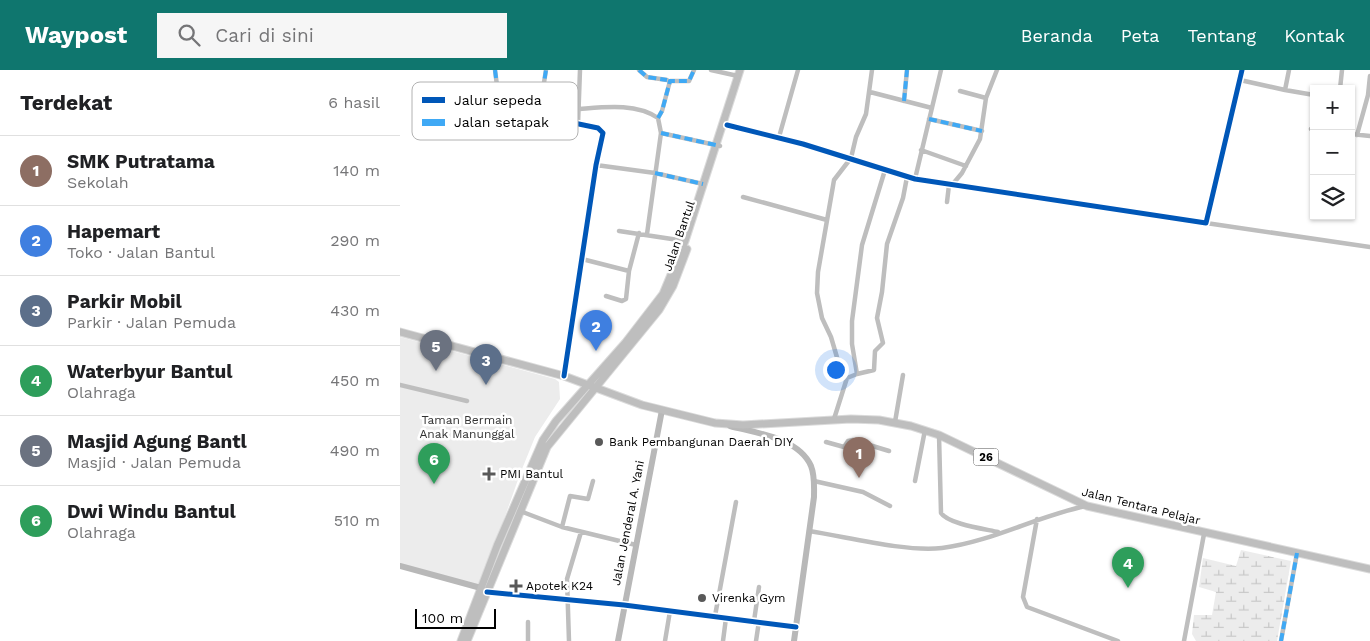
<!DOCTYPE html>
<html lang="id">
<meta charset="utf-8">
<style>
:root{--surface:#fff;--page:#f6f6f6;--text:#202124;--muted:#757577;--line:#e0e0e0;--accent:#0f766e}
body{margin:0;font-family:"Work Sans",sans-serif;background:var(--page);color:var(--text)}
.controls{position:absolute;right:15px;top:15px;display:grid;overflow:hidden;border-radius:0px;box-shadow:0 1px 4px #0004}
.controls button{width:45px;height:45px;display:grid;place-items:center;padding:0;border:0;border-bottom:1px solid var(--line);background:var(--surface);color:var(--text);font:25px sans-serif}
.scale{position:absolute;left:15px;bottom:12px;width:81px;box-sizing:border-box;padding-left:5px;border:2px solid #000;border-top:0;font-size:14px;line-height:18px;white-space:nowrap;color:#000;-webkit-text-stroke:4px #fff;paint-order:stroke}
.you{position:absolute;left:435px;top:299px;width:18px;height:18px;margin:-12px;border:4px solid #fff;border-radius:50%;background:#1a73e8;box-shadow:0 0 0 8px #1a73e833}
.badge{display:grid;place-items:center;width:32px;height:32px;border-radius:50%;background:var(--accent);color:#fff;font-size:16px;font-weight:700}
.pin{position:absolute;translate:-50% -41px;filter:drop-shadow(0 1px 2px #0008)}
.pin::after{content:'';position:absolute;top:26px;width:18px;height:15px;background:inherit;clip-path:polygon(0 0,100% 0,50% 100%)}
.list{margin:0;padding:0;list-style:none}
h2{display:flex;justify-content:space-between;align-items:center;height:65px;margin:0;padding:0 20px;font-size:21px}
h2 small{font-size:16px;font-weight:400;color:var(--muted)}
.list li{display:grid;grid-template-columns:32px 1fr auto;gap:15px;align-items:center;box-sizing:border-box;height:70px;padding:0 20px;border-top:1px solid var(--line)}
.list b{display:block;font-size:19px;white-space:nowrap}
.list p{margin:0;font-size:16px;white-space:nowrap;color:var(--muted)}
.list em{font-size:16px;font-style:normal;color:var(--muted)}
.icon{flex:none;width:28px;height:28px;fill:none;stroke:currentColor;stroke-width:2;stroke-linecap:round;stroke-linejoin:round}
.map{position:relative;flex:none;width:970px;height:571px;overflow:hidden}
header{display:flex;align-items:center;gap:30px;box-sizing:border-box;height:70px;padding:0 25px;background:var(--accent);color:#fff}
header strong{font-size:24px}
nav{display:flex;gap:28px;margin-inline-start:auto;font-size:18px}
.search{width:350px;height:45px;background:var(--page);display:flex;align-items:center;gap:12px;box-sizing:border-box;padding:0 18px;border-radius:0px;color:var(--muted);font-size:19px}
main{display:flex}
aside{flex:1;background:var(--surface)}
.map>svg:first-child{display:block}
</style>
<header>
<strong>Waypost</strong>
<div class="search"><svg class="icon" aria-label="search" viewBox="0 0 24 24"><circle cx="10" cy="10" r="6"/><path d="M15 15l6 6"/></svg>Cari di sini</div>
<nav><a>Beranda</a><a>Peta</a><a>Tentang</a><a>Kontak</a></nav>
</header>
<main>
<aside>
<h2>Terdekat<small>6 hasil</small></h2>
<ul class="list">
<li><span class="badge" style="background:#8d6e63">1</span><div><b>SMK Putratama</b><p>Sekolah</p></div><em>140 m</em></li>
<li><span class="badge" style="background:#3f7fe0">2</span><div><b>Hapemart</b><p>Toko · Jalan Bantul</p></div><em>290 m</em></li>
<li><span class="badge" style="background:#5c6f8a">3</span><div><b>Parkir Mobil</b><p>Parkir · Jalan Pemuda</p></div><em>430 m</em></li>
<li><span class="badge" style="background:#2e9e5b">4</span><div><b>Waterbyur Bantul</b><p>Olahraga</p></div><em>450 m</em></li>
<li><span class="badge" style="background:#6b7280">5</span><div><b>Masjid Agung Bantl</b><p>Masjid · Jalan Pemuda</p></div><em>490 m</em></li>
<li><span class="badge" style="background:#2e9e5b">6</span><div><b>Dwi Windu Bantul</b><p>Olahraga</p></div><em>510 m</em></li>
</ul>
</aside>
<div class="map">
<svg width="970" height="571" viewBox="0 0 970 571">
<defs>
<pattern id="wetland-marsh" width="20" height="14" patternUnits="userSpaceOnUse" patternTransform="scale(1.25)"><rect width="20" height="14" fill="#ececec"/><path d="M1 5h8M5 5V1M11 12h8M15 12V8" fill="none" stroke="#c9c9c9"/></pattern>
</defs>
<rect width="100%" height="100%" fill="#fff"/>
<path fill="url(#wetland-marsh)" d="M841,480l50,11 -14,80h-81l-4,-7 2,-19h18l4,-23 -17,-5 4,-29 33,8z"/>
<path fill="#ececec" d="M0,267l155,42 4,3 1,17 -25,38 -15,37 -40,113 -80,-21z"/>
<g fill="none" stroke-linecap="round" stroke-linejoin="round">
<g stroke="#dbdbdb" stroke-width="9">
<path id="primary" d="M0,262l164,44 78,29 73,18 28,2 108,-6 28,1 32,6 28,9 148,71 283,63
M61,571l36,-95 46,-106 13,-19 70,-79 37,-48 22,-53 55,-171
M67,571l80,-194 112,-137 14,-24 14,-37"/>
</g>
<path stroke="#bebebe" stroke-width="4.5" d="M95,0l4,31
M239,0l8,7 20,3
M311,0l27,6
M889,0l-4,20 29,5
M840,10l45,10
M51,17l80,23 19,8 48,10 5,5 -7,32 -32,211
M940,19l2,-19
M560,21l26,7
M470,22l62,16
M504,31l3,-31
M115,35l3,-18
M180,39c25,-2 56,-6 78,9l3,15 -14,101
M139,44l7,-44
M258,48l4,-7 8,-30h19l5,-11
M529,49l53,12
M178,54l2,-54
M327,55l76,19 112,35 291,44 36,-153
M911,59l3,-1
M261,63l59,13
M951,64l19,2
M957,65l11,-40 2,-19
M379,67l19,-67
M521,80l45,16
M196,95l59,8 48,11
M515,109l26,-109
M552,115l10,-12 18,-34 6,-41 11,-28
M343,127l84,23
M547,132l2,-17
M806,153l164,24
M219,161l66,10
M182,189l47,12
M206,226l16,5 4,-2 3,-28 10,-38
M457,304l17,-4 1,-19 8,-8 -6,-25 5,-26 5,-48 16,-46 4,-21
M446,311l-5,-10 -10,-34 -9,-19 -5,-25 1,-21 15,-86 1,-6 17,-22 5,-21 10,-23 6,-44
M0,315l67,16
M434,349l13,-41 10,-4 -5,-30v-23l10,-76 23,-75
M495,352l8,-47
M539,365l2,78c7,11 44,16 57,19
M426,372l18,5 4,-6 5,-1 36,11
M414,411l49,11 27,14
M515,411l10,-51
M120,441l42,16 74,18
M637,449l-14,78 4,10 91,34
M162,457l8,-31 18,3 5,-18
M409,461c39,6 95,21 133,17 49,-6 95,-32 144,-42
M87,522l137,13 172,22
M315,546l21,-114
M354,551l5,-34
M128,571v-19
M169,571l-2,-62 14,-47
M265,571l5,-30
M323,571l3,-23
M356,571l3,-20
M784,571l20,-107
M881,571l16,-88"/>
<path stroke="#b8b8b8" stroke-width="6" d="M330,356c26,7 69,12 81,40 4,10 3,21 3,31l-20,144
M0,496l81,22
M218,571l44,-231"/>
<use href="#primary" stroke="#bebebe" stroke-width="7"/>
<path stroke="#3fa9f5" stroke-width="4" stroke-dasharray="8 4" stroke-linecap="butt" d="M95,0l4,31
M239,0l8,7 20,3
M504,31l3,-31
M139,44l7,-44
M258,48l4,-7 8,-30h19l5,-11
M529,49l53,12
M261,63l55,12
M255,103l48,11
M881,571l16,-88"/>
<g stroke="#fff" stroke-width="8">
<path id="cycleway" d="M51,17l80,23 19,8 48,10 5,5 -7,32 -32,211
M327,55l76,19 112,35 291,44 36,-153
M87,522l137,13 172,22"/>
</g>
<use href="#cycleway" stroke="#0057b8" stroke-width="5"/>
</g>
<g fill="#595959" stroke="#fff" stroke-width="2">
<circle cx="199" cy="372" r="5"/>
<path d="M86.5 396.5h5v5h5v5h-5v5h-5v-5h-5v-5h5z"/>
<path d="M113.5 508.5h5v5h5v5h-5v5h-5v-5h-5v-5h5z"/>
<circle cx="302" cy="528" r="5"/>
</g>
<g text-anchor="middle" stroke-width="5" stroke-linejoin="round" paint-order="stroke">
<rect fill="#fff" stroke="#4c4c4c" stroke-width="1" x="573.5" y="378.5" width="25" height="17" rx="4"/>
<g font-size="11" font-weight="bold" fill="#000">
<text x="586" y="391">26</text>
</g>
<g font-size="12" fill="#000" stroke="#fff">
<text transform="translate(279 166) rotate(-71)" y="4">Jalan Bantul</text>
<text transform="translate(741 436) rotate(14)" y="4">Jalan Tentara Pelajar</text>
<text transform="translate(228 453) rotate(-79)" y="4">Jalan Jenderal A. Yani</text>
</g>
<g font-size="12" fill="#333" stroke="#fff">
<text x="67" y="354">Taman Bermain<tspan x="67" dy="14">Anak Manunggal</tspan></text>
</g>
<g font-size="12" fill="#000" stroke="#fff" text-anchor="start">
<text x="209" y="376">Bank Pembangunan Daerah DIY</text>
<text x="100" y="408">PMI Bantul</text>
<text x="126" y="520">Apotek K24</text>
<text x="312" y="532">Virenka Gym</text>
</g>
</g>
<rect x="12" y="12" width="166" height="58" rx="8" fill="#fff" stroke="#b2b2b2" stroke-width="1"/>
<rect x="22" y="27" width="23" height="6" fill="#0057b8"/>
<rect x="22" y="49" width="23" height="7" fill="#3fa9f5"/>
<g font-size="14" fill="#000">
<text x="54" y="35">Jalur sepeda</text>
<text x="54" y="57">Jalan setapak</text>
</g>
</svg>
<div class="controls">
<button>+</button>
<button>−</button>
<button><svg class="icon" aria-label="layers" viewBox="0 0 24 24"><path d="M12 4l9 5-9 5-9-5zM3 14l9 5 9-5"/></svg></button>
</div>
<div class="scale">100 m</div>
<div class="you"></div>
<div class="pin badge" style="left:459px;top:408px;background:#8d6e63">1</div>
<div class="pin badge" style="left:196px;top:281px;background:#3f7fe0">2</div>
<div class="pin badge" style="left:86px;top:315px;background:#5c6f8a">3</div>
<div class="pin badge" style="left:728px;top:518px;background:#2e9e5b">4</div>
<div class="pin badge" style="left:36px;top:301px;background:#6b7280">5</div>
<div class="pin badge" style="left:34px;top:414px;background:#2e9e5b">6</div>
</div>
</main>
